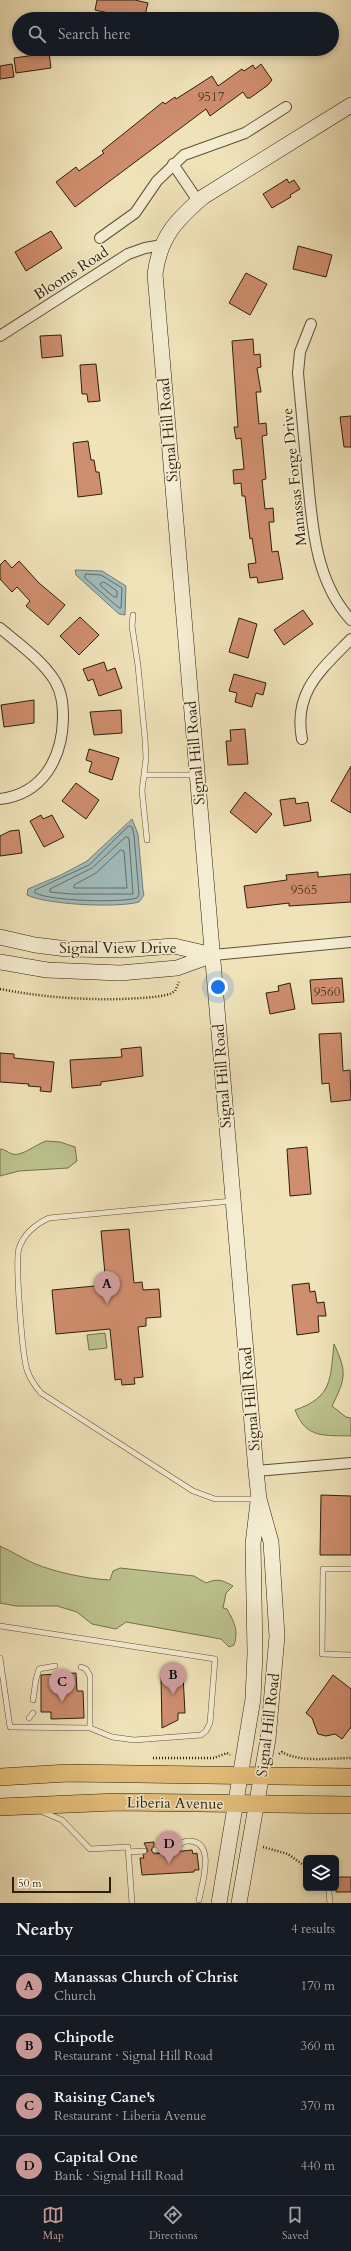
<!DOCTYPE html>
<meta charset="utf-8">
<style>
:root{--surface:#171b24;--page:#20242c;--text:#f1f3f6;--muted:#9ea1a6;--line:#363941;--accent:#c59692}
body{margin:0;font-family:Cardo,serif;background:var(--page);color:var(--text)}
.controls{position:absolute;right:12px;bottom:12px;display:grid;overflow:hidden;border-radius:6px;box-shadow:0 2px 6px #0003}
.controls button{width:36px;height:36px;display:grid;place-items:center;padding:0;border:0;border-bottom:1px solid var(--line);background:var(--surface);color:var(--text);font:20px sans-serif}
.scale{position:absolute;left:12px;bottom:10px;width:99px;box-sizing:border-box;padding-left:4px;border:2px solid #2d1f0a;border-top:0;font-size:11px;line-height:14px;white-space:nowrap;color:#2d1f0a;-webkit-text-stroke:3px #f5edd2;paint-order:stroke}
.you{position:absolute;left:218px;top:987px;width:14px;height:14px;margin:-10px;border:3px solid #fff;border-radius:50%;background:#1a73e8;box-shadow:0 0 0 6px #1a73e833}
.badge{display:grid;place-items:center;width:26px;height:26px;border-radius:50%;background:var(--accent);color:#111;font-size:13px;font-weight:700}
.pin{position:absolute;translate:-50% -33px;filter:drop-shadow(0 1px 2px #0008)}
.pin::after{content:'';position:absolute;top:21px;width:14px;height:12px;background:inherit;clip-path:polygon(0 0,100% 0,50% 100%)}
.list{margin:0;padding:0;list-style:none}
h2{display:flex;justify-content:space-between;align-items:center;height:52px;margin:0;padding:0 16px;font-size:17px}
h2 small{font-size:13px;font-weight:400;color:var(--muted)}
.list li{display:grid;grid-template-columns:26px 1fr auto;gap:12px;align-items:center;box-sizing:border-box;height:60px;padding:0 16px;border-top:1px solid var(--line)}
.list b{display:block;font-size:15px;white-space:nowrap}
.list p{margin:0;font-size:13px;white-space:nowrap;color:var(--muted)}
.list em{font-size:13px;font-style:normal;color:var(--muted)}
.icon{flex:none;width:22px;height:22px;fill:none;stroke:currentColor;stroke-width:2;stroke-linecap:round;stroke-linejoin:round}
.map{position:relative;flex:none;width:351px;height:1903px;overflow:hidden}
.search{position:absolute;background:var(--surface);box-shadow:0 2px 6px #0003;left:12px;right:12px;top:12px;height:44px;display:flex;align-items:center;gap:10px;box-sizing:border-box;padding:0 14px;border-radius:22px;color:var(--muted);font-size:15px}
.sheet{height:292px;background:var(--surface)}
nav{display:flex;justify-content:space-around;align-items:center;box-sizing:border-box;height:56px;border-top:1px solid var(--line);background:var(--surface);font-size:11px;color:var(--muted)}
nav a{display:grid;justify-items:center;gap:2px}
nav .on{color:var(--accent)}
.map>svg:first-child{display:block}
</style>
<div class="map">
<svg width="351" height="1903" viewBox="0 0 351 1903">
<rect width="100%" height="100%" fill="#f0e3ba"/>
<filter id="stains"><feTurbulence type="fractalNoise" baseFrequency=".005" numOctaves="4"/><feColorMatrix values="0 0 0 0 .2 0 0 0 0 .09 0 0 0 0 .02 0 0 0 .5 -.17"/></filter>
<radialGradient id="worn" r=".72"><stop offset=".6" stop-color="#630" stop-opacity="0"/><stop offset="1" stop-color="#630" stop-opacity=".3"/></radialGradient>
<path fill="#bcc38e" stroke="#74714c" d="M46,1141l14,1 15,5 2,14 -9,7 -49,3 -19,5v-27c5,0 7,3 12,5 10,3 24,-10 34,-13z
M105,1333l2,15 -18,2 -2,-15z
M334,1344c13,28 12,34 -2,62l14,11 5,1v18c-27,-1 -45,3 -56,-26 38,-13 35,-31 39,-66z
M0,1546c11,5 22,12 33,17 21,9 54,16 77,17l3,-9 7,-3 74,8 12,7c12,-5 16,-3 27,3l-7,7 -3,15 4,1c7,13 12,21 7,36l-5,2 -8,-8 -95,-17 -10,7 -24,-5 -15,-12 -20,-6h-41l-16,-3z"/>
<path fill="#a1bbbc" stroke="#737d75" d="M75,570l27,1 24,15 -1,29 -6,-1 -43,-39z
M132,819l6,15 5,56 1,5 -5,7c-21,6 -92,3 -112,-7l1,-6 33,-14 26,-14z"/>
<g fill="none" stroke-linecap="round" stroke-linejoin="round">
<path stroke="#676d63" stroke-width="1" d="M86,574l15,1 21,13 -1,20h-2l-34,-30z
M101,583l3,-1 13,9v6h-3l-13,-11z
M129,826l3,1 2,8 5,59 -2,4c-19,5 -85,3 -102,-5v-3l54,-25z
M126,837l3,1 4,56h-62l-21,-2v-3l42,-21z
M121,850l3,1 3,37h-53v-3l22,-12z"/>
</g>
<path fill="#cf8e6e" stroke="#2d1f0a" d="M97,0h38l13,3 -4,16h-8l-41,-9z
M49,53l2,15 -35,5 -2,-15z
M12,64l2,13 -14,2v-13z
M261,64l11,16 -4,5 -18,13h-3l-4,-6 -33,24 -4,-7 -131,98 -19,-25 20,-15 3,4 25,-18 -2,-2 61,-49 2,2 10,-7 1,2 36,-23 6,10 24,-17 2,2 9,-6 2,4z
M287,179l2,4 5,-3 6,9 -10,6 1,2 -19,11 -9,-14z
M51,231l11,17 -36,23 -11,-19z
M298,246l34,9 -6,22 -33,-8z
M246,273l21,11 -17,31 -21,-12z
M61,335l2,21 -21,2 -2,-22z
M253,339l1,16 6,-1 1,13 -4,1 4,24h-5l3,32 7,-1 1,12 -5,1 4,43 -4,1 3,29 8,-1 1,14h-5l3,30 6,-1 5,28 -25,4 -1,-6 -7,1 -2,-14 8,-1 -4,-25 -2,1 -5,-43h-3l-1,-13 -7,1 -1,-14 11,-1 -3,-31 -5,1 -2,-12h4l-6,-86z
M96,364l4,37 -12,1 -1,-8h-5l-2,-29z
M351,416v31h-7l-4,-30z
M88,441l3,19h3l2,12h3l3,22 -24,3 -5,-54z
M5,560l7,8 7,-7 20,22 26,22 -17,20 -22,-19 4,-5 -13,-14 -5,5 -12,-13v-14z
M303,610l10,14 -29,21 -10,-15z
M80,617l19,18 -20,20 -19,-19z
M239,618l18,6 -9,34 -19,-6z
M104,662l3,9 8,-3 7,20 -23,8 -6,-17 -5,2 -5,-12z
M234,674l32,9 -3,12 -7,-2 -4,14 -17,-5 2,-9 -8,-2z
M34,700v23l-30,4 -3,-22z
M121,710l1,23 -28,2 -4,-23z
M245,729l3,35 -20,1 -2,-24h5l-1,-11z
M89,749l30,9 -7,22 -23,-8 3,-10 -6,-2z
M351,766v47l-20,-12z
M76,783l23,17 -13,19 -24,-18z
M245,792l27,22 -16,19 -26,-21z
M295,798l1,6 12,-2 3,19 -27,5 -4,-26z
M41,815l2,4 9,-4 12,22 -20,10 -14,-26z
M19,830l3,23 -22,3v-20l10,-5z
M318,872v5l33,-3v28l-62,4v-3l-42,5 -3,-22 43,-6 -1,-5z
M342,978l2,24 -32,2 -2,-24z
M290,983l5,26 -25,5 -4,-21 13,-2 -1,-5z
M341,1033l2,38 7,-1 1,30 -20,2 -2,-19 -7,1 -3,-50z
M141,1047l2,29 -42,6v3l-29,3 -2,-28 52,-3 -1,-8z
M0,1053l14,1v4l40,4 -3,30 -11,-1 1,-4 -13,-1 1,-2 -29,-2z
M307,1147l4,47 -21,2 -3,-47z
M129,1229l5,54 8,-1 1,8 16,-1 2,28 -15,1v8l-8,1 5,50 -9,1 1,6 -13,1 -1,-6 -6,1 -5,-51 -54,5 -4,-44 54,-5 -5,-54z
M309,1283l1,9 5,-1 2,12 7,-1 2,14h-8l1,16 -22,3 -5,-50z
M321,1495l30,1v59h-31z
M76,1673l1,18h6l1,27 -33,1v-7h-10v-37z
M183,1675l2,38h-7v7l-16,8 -1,-51z
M333,1675l18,14v38l-9,12 -7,-5 -9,2 -8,-2 -6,-16 -6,-5z
M154,1842v4l-3,4 3,4 38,-4 1,4 4,-1 2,17h-5v2l-52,3 -2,-17h4l-1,-3 5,-4 -4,-8z
M336,1877h15v15h-15z"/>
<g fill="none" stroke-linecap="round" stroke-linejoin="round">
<g stroke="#5e5036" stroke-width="6">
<path id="service" d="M133,615l-1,11 6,40 7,73 1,19 -4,33 5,49
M144,775h53
M232,1201l-183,17c-13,6 -25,16 -30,30 -4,14 3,105 8,122 3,9 8,16 14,23l152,98 22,8h43
M351,1569h-28l-1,85 29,1
M0,1626l215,33 -5,64 -4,8 -5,4 -67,5 -22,-3 -22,-9 -80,-1 -10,-69
M81,1667l5,2 4,7v52
M33,1700l3,-21 3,-10 16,-3
M29,1718l4,-5
M43,1812l19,8 28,29 38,-2 4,56
M155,1850c6,-1 12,-1 18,-2 5,-2 8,-6 14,-7 30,-2 15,43 12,59
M128,1852l16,-1
M329,1892l1,11"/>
</g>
<g stroke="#5e5036" stroke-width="12">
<path id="minor" d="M173,164l25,37
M100,238l35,-25 22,-32 27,-26 61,-22 41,-26
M311,324l-11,28 -2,21c3,32 6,65 9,97 5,52 7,110 44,150
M0,336l128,-82 17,-6 17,-3
M0,628c19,16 42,32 55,53 7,12 8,24 8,38 -1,39 -20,75 -63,80
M302,739c-9,-47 19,-69 49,-100
M213,955l138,-13
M256,1471l95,-8"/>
</g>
<g stroke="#2d1f0a" stroke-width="16">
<path id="secondary" d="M0,937l35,8 32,4 54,1 53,-4 39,9
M0,962l47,8 73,3 57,-5 36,-13
M219,1903l34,-204 2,-46 -2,-109 5,-42
M239,1903l29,-164 9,-103 -6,-94 -12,-43 -3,-28 -101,-1197c5,-37 21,-54 48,-77l148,-92"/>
</g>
<g stroke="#2d1f0a" stroke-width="18">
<path id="trunk" d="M0,1777l68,-4 283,4
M0,1807l116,-5 235,3"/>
</g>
<path stroke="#2d1f0a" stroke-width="2.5" stroke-dasharray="1 2" stroke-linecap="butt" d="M0,989c41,8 81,11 123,10 16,-1 32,-1 47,-5l5,-3 4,-9
M279,1754l3,-2c19,11 48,6 69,6
M153,1758h61l13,-5 3,2
M263,1847l25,7 18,13"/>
<use href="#service" stroke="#f5edd2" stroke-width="5"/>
<use href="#minor" stroke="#f5edd2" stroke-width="10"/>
<use href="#secondary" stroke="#f5edd2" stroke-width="15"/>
<use href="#trunk" stroke="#e8c27d" stroke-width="17"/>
</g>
<g text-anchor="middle" stroke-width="3" stroke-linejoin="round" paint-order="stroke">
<g font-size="13" fill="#563b23">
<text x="211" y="101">9517</text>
<text x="304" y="894">9565</text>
<text x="327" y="996">9560</text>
</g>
<g font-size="15" fill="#2d1f0a" stroke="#f5edd2">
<text transform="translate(71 273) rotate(-33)" y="5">Blooms Road</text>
<text transform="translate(168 430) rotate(-95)" y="5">Signal Hill Road</text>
<text transform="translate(294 477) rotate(-96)" y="5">Manassas Forge Drive</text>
<text transform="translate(195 753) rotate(-95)" y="5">Signal Hill Road</text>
<text x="118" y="953">Signal View Drive</text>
<text transform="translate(222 1076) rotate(-94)" y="5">Signal Hill Road</text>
<text transform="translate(250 1399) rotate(-95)" y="5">Signal Hill Road</text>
<text transform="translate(268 1725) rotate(-83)" y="5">Signal Hill Road</text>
<text transform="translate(175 1803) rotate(1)" y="5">Liberia Avenue</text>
</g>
</g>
<rect width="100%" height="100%" filter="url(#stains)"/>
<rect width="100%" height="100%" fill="url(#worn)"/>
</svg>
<div class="controls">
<button><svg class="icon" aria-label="layers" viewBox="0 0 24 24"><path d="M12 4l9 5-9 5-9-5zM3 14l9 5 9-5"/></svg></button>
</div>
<div class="scale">50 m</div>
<div class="you"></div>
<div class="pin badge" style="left:107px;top:1304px">A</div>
<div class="pin badge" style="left:173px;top:1695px">B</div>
<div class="pin badge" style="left:62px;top:1702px">C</div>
<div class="pin badge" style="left:169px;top:1864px">D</div>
<div class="search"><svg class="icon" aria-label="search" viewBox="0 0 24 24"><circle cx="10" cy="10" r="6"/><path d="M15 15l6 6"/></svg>Search here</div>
</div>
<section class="sheet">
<h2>Nearby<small>4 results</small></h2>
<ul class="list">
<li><span class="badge">A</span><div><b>Manassas Church of Christ</b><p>Church</p></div><em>170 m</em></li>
<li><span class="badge">B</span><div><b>Chipotle</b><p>Restaurant · Signal Hill Road</p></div><em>360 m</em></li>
<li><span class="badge">C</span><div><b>Raising Cane's</b><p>Restaurant · Liberia Avenue</p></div><em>370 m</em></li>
<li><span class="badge">D</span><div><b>Capital One</b><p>Bank · Signal Hill Road</p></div><em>440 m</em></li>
</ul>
</section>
<nav>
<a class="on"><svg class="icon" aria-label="map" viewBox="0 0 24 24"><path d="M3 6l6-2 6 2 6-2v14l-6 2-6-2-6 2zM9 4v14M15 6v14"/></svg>Map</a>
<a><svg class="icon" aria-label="directions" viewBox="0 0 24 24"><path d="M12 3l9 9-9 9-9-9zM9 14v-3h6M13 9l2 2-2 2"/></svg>Directions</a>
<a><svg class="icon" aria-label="saved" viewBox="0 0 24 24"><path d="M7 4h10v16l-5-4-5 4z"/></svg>Saved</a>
</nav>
